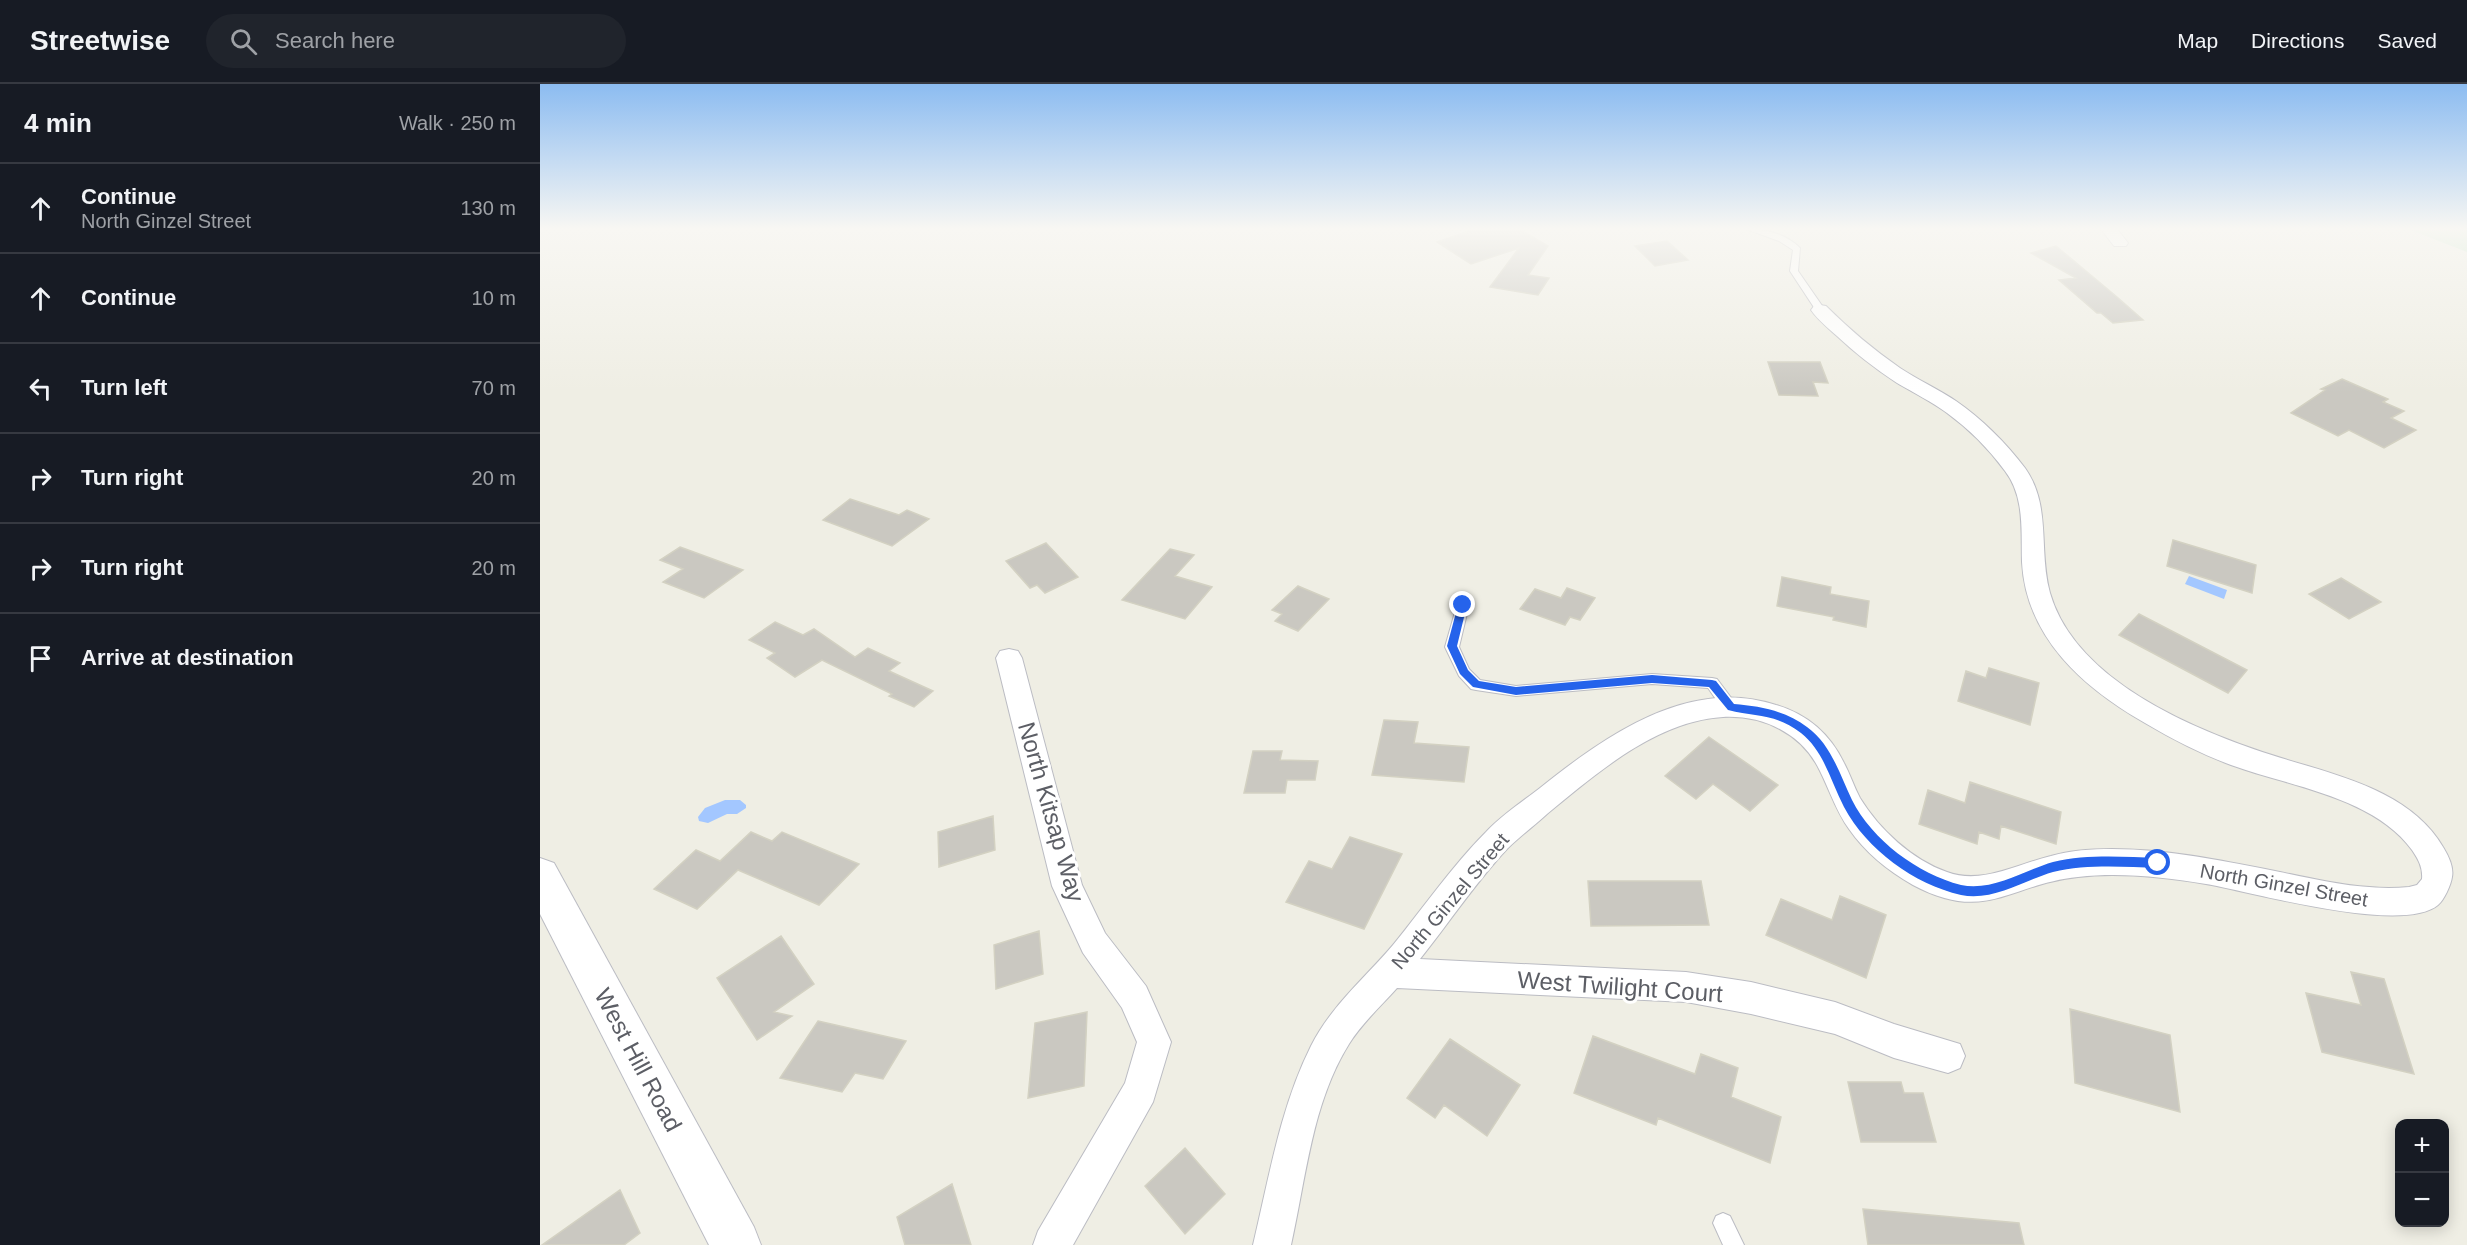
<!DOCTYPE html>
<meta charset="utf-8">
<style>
:root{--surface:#171b24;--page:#20242c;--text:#f1f3f6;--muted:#9ea1a6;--line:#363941}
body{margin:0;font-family:Arial,sans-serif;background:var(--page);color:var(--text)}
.controls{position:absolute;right:18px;bottom:18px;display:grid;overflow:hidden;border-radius:12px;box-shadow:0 3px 15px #0003}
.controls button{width:54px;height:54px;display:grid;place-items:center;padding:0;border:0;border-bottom:2px solid var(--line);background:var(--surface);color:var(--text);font:30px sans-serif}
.stop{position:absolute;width:18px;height:18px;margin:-14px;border:4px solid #2563eb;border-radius:50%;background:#fff}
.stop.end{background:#2563eb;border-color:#fff;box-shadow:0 2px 6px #0008}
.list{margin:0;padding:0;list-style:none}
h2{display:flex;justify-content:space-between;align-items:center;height:78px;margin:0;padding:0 24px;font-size:26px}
h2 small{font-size:20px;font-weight:400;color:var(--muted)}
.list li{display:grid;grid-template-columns:39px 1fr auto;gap:18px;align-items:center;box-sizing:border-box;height:90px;padding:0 24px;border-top:2px solid var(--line)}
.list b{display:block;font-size:22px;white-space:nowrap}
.list p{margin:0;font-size:20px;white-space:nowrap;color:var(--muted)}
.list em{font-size:20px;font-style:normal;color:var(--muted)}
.icon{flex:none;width:33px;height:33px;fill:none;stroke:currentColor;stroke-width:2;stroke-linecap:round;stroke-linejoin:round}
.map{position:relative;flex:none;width:1927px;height:1161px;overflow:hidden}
header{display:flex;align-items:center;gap:36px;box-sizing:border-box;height:84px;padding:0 30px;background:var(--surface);border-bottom:2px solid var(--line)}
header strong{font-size:28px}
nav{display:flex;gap:33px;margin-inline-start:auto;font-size:21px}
.search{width:420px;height:54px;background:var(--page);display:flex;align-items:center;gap:15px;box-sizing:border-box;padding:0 21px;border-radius:33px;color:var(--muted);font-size:22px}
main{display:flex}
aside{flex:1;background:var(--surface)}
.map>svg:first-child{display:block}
</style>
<header>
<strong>Streetwise</strong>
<div class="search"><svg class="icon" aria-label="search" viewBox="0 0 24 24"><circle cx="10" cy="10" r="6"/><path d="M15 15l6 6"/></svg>Search here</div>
<nav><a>Map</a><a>Directions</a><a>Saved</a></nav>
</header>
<main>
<aside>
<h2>4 min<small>Walk · 250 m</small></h2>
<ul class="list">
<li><svg class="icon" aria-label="ahead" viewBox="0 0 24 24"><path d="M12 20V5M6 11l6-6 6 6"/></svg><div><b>Continue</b><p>North Ginzel Street</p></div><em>130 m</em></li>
<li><svg class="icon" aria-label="ahead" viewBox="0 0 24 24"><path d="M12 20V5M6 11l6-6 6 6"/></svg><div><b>Continue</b></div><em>10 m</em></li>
<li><svg class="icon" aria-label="left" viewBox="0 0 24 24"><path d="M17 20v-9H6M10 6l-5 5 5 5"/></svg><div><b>Turn left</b></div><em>70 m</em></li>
<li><svg class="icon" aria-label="right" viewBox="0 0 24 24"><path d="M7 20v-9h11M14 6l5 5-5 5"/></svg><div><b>Turn right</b></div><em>20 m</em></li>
<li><svg class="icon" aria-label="right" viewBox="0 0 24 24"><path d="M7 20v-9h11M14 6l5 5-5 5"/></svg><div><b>Turn right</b></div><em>20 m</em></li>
<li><svg class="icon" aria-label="arrive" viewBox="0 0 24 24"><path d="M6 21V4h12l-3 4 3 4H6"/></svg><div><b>Arrive at destination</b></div></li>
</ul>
</aside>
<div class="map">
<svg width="1927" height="1161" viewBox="0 0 1927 1161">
<rect width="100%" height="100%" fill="#efeee4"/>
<path fill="#c0e7c6" d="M1868,145h59v23z"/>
<path fill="#a3c7ff" d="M1649,492l38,14 -3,9 -39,-15z
M185,716h15l6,5v3l-9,6h-10l-19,9 -9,-2 -1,-4 7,-9z"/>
<path fill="#cac8c1" stroke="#d3d1c2" stroke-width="1.5" d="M935,145h44l29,17 -20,29 21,3 -11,17 -48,-8 29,-39 -48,16 -34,-22z
M1127,157l21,19 -33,6 -20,-20z
M1516,162l61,51 26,23 -30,3 -12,-10h-4l-38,-33 17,-2 -45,-25z
M1228,278h52l8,21 -15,-1 5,14 -39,-1z
M1802,295l46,20 -5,3 21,9 -13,7 25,12 -32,18 -35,-18 -11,6 -47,-23 34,-23 -4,-1z
M310,415l49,16 8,-5 22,9 -37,27 -69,-26z
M1633,456l83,25 -4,28 -85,-27z
M506,459l32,34 -33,16 -8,-8 -7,3 -24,-27z
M140,463l63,23 -39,28 -41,-16 20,-13 -23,-9z
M630,465l24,6 -19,21 37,11 -27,32 -63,-19z
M1242,493l49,10 -1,7 39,7 -3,26 -33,-7 1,-3 -57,-11z
M1801,494l40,24 -32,17 -40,-25z
M758,502l31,13 -31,32 -23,-10 7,-7 -10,-4z
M1027,504l28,10 -15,22 -10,-3 -5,8 -45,-16 15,-20 26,9z
M1599,530l108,56 -19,23 -109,-58z
M235,538l28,13 11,-6 41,28 13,-9 32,15 -11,8 44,20 -19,16 -25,-11 3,-2 -70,-34 -27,17 -28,-19 8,-5 -26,-13z
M1449,584l50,15 -9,42 -72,-24 8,-30 20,7z
M844,636l34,2 -4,21 55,4 -5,35 -92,-7z
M1169,653l69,48 -28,26 -37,-27 -17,15 -31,-23z
M713,667h29l-2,9 38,1 -3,19h-28l-2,13h-41z
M1430,698l91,30 -5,32 -55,-18 -2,13 -20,-7 -2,12 -58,-20 9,-34 37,13z
M453,732l2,34 -56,17 -1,-35z
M211,748l21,9 10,-9 77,32 -40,41 -81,-35 -41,39 -43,-20 42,-39 24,11z
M810,753l52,17 -38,75 -78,-27 23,-41 23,8z
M1048,797h113l8,44 -118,1z
M1300,812l46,19 -20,63 -100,-43 15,-36 51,21z
M499,847l4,43 -47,15 -2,-44z
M241,852l33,48 -40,28 18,4 -35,24 -40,-62z
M1811,888l33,7 30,95 -92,-22 -16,-59 55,12z
M1530,925l100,26 10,77 -105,-29z
M547,928l-3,74 -56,12 7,-75z
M278,937l88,20 -23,38 -28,-6 -13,19 -62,-14z
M1053,952l102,38 6,-20 37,14 -7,29 50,20 -11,46 -112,-45 -2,7 -82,-32z
M910,955l70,46 -33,51 -43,-31 -9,13 -28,-20z
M1308,998h53l3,11h19l13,49h-75z
M645,1064l40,46 -40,40 -40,-48z
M412,1100l19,61h-66l-8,-28z
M80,1106l20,43 -16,12h-82z
M1323,1125l156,14 5,22h-156z"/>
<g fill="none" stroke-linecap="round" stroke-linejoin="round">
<g stroke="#bbbcc3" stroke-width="2">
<path id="service" d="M1206,145c19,0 40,5 54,19l-2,23 27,39 -2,2h-6l-27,-41 3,-21 -14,-9z
M923,517l6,4 -10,42 10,22 11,11 36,6 136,-12 60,4 5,1 21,28 -2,4c-13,3 -21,-14 -28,-23l-56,-4 -136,12 -40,-6 -5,-1 -12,-13 -14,-29 12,-42z
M1183,1129l7,3 14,29h-21l-10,-22 3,-7z"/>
</g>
<g stroke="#bbbcc3" stroke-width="2">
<path id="minor" d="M1561,145h16l11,14 -2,3h-12z
M1280,221l6,1c23,23 48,44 74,62 18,12 38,21 56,33 26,18 50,42 69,67 27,38 13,83 25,125 28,97 170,148 258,173 50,15 107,33 135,81 5,8 11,20 9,30 -1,8 -8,23 -14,28 -36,30 -186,-13 -232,-21 -42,-7 -86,-12 -128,-7 -69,7 -92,47 -165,8 -25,-14 -48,-33 -64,-56 -13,-18 -19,-38 -29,-58 -18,-38 -57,-56 -97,-54 -67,4 -126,56 -176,97 -13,12 -28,23 -40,35 -32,34 -58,74 -87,110l266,13 65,10 84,20 59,22 66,20 5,12 -5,12 -12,5 -54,-15 -59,-24 -84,-20 -65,-12 -289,-14c-16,18 -35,35 -48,56 -37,59 -43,134 -58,201h-38c16,-67 27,-137 58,-199 20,-40 54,-68 82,-101 31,-38 59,-79 93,-113 16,-17 36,-30 54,-44 65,-52 149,-112 236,-83 31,9 54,29 68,58 6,11 10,24 16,35 19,31 52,62 87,74 35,13 70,-8 104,-16 20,-6 41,-7 61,-7 57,0 112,12 168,23 43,9 85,19 129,15l8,-2 5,-6c1,-12 -4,-20 -10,-29 -38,-53 -124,-64 -181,-85 -30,-11 -59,-26 -86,-42 -61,-35 -119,-85 -123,-161 -1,-31 3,-65 -17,-91 -16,-22 -36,-42 -58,-58 -15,-11 -33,-20 -50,-30 -21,-14 -42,-30 -60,-47 -9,-8 -19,-16 -26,-26l3,-4z
M469,565l9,2 4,7 60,227 23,48 41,53 25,56 -18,60 -80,143h-40l5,-14 87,-148 12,-41 -15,-34 -39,-55 -31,-67 -56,-228 4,-7z"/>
</g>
<g stroke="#bbbcc3" stroke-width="2">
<path id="tertiary" d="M0,774l14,5 200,364 7,18h-52l-169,-331z"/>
</g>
<use href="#service" fill="#fff" fill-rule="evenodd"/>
<use href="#minor" fill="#fff" fill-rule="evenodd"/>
<use href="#tertiary" fill="#fff" fill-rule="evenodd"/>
</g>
<linearGradient id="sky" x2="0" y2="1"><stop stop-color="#8cbcf1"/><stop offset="0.47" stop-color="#f8f7f3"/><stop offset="1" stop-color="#f8f7f3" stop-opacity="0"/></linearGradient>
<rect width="1927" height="308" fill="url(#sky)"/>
<path fill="#2563eb" d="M923,517l4,4 -10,41 11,24 11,11 37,6 136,-12 60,5 4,1 18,23c26,2 52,7 73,23 24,17 33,48 45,73 20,40 66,74 109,85 31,7 64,-15 92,-23 34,-8 71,-5 105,-4l6,5 -6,5c-34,-1 -71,-4 -105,4 -28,8 -61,30 -92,23 -47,-11 -94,-45 -117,-88 -13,-25 -20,-56 -43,-74 -26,-20 -45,-16 -73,-23l-19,-23 -57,-4 -136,12 -43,-8 -13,-13 -13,-28 11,-41z"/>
<g text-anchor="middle" stroke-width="6" stroke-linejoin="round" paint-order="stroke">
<g font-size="20" fill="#5c5e65" stroke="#fff">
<text transform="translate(1744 801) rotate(10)" y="7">North Ginzel Street</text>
<text transform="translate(910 817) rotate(-50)" y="7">North Ginzel Street</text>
</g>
<g font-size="24" fill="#5c5e65" stroke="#fff">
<text transform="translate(511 728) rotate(74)" y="8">North Kitsap Way</text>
<text transform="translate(1080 903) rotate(4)" y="8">West Twilight Court</text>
<text transform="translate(98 976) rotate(62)" y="8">West Hill Road</text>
</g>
</g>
</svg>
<div class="controls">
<button>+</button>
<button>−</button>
</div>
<div class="stop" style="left:1618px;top:779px"></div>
<div class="stop end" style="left:923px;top:521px"></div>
</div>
</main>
